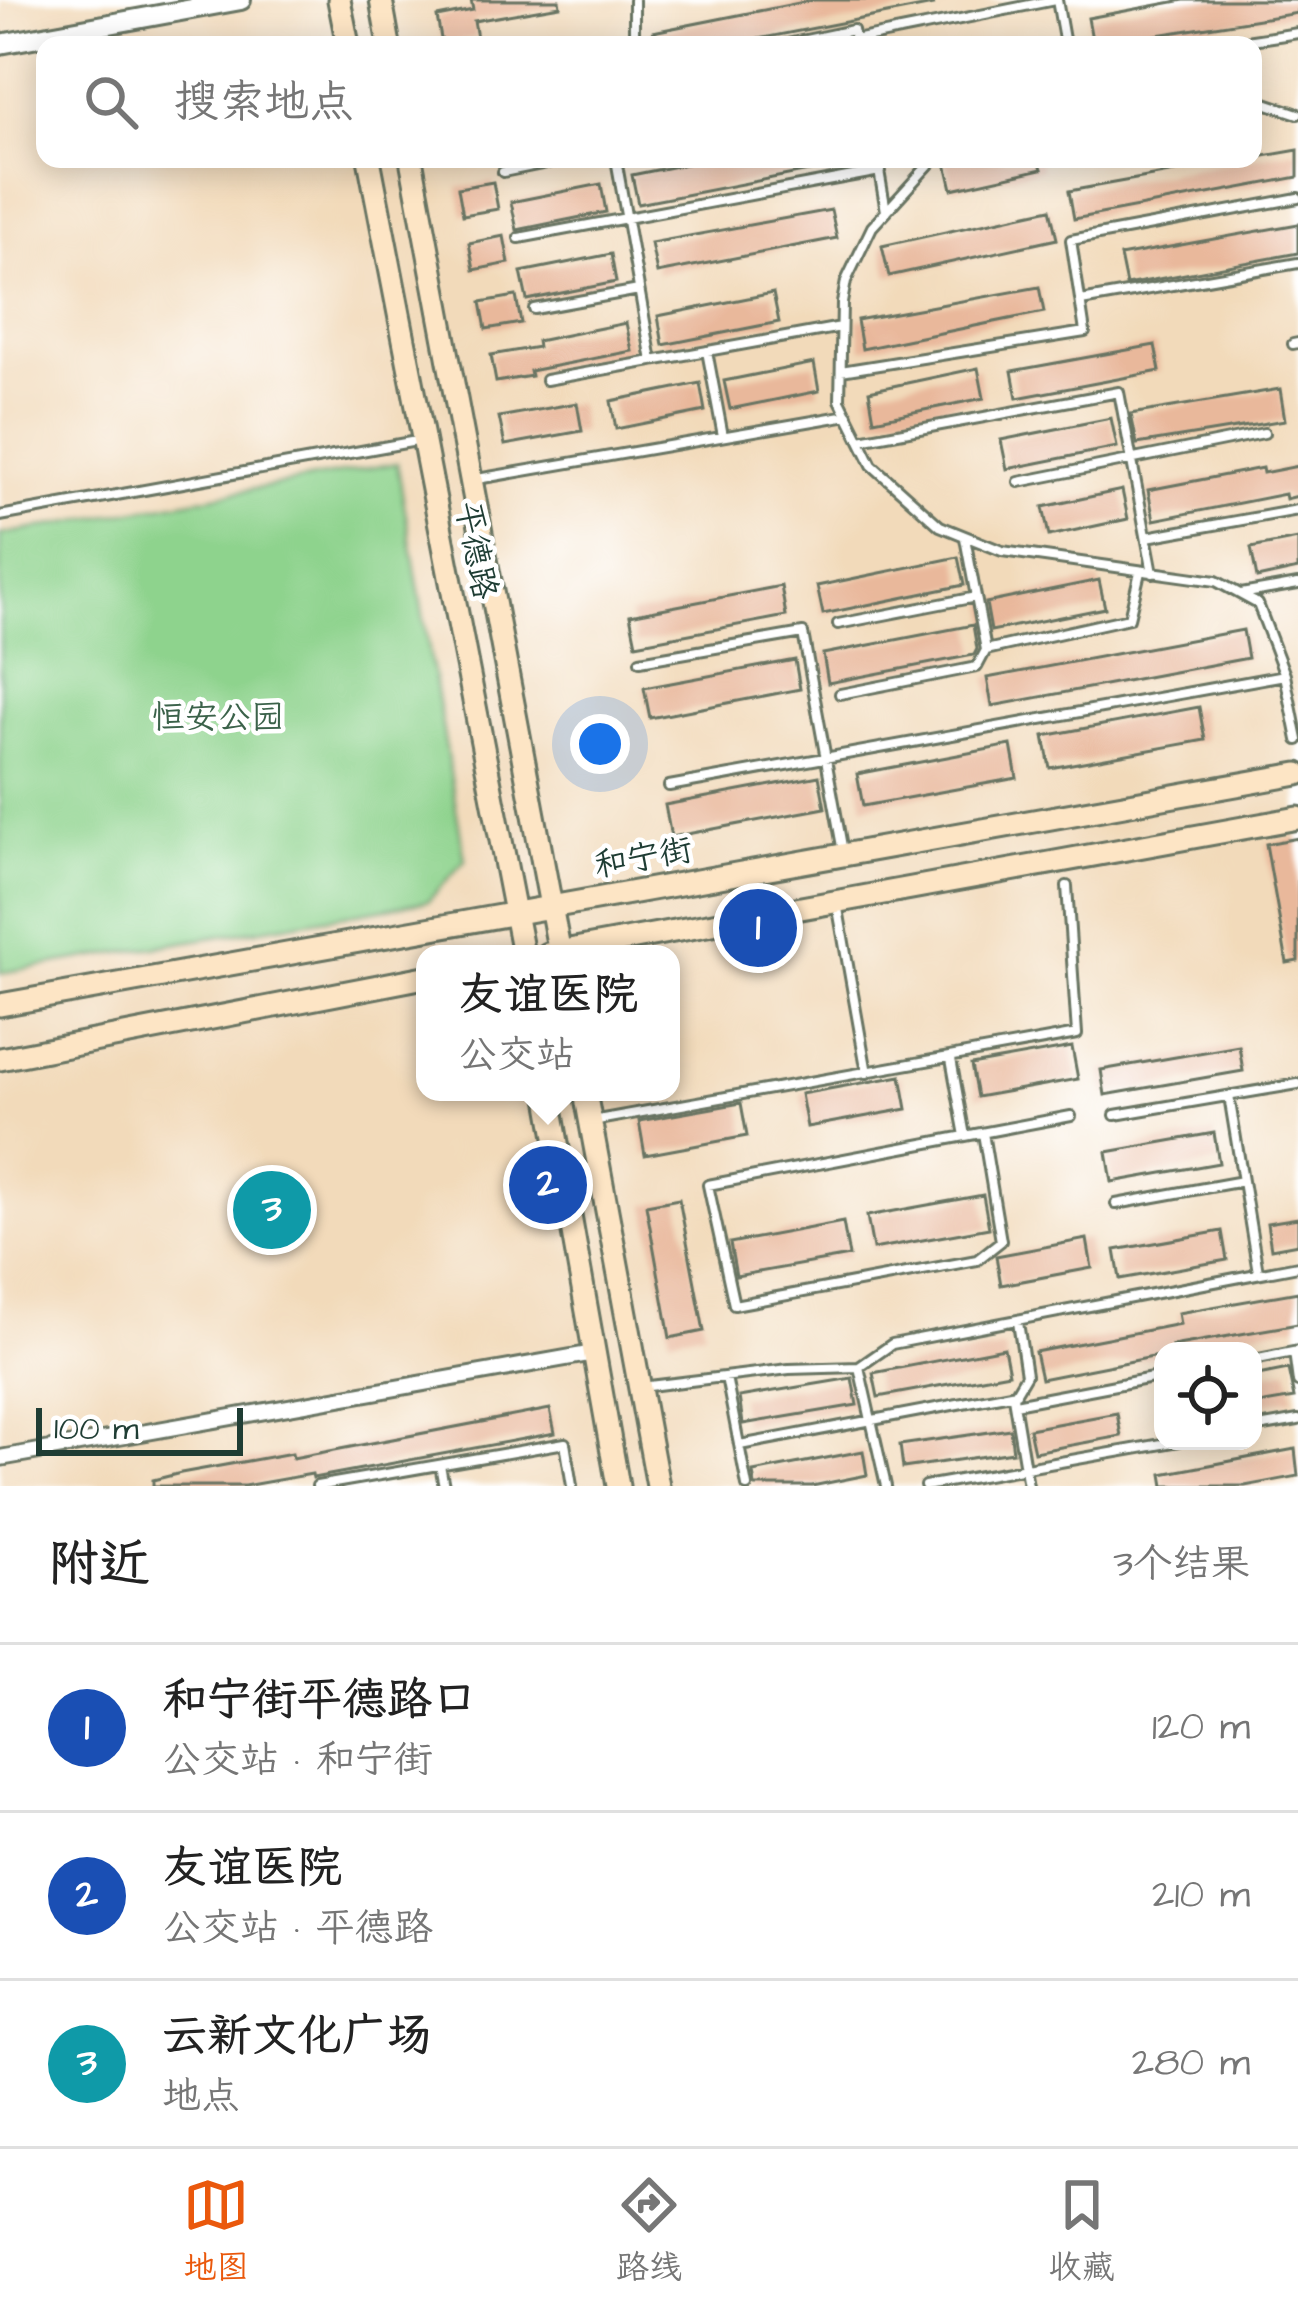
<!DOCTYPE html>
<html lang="zh">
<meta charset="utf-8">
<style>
:root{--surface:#fff;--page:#f6f6f6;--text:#222;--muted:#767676;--line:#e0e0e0;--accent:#ea580c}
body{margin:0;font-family:"Architects Daughter","LXGW WenKai TC",sans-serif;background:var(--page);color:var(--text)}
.controls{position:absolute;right:36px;bottom:36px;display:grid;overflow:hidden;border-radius:24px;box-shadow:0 6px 30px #0003}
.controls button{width:108px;height:108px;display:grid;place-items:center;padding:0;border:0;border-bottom:3px solid var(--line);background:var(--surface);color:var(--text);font:60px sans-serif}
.scale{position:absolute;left:36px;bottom:30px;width:207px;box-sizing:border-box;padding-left:12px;border:6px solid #1f3d34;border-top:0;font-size:33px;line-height:42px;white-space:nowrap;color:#1f3d34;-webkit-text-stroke:9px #fff;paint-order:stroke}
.you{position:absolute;left:600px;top:744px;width:42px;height:42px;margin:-30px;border:9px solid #fff;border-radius:50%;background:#1a73e8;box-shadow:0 0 0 18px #1a73e833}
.badge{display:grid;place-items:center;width:78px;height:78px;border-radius:50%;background:var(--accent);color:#fff;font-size:39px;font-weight:700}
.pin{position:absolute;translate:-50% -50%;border:6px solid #fff;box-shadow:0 3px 12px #0006}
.popup{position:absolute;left:416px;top:945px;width:264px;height:156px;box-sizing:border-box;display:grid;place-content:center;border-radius:24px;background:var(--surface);filter:drop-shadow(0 3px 9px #0005);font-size:39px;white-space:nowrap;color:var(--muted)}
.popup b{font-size:45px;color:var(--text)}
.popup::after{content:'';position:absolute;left:50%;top:100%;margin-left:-24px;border:24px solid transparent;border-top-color:var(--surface)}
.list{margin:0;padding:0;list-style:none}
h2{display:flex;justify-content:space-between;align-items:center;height:156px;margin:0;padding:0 48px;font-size:51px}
h2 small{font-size:39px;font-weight:400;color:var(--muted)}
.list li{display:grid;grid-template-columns:78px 1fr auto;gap:36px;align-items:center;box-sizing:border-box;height:168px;padding:0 48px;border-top:3px solid var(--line)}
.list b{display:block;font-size:45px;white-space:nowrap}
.list p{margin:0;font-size:39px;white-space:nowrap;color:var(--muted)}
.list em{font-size:39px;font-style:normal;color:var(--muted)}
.icon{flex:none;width:66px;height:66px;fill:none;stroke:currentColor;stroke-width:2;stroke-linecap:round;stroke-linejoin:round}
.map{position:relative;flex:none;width:1298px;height:1486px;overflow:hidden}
.search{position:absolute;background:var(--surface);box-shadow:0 6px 30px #0003;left:36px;right:36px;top:36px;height:132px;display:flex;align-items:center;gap:30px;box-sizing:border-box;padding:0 42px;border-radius:24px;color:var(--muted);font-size:45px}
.sheet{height:660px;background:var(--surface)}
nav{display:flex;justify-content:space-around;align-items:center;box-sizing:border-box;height:168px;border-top:3px solid var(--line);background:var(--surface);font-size:33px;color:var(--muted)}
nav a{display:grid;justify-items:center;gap:6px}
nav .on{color:var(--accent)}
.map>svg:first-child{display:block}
</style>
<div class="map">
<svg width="1298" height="1486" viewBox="0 0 1298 1486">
<rect width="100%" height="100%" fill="#fff"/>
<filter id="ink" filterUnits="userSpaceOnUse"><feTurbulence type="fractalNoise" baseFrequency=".00833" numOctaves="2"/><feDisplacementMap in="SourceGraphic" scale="24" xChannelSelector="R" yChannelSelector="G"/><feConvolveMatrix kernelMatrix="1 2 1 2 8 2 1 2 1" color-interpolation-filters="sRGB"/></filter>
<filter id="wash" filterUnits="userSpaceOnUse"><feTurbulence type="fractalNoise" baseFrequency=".004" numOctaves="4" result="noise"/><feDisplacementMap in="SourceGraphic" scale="48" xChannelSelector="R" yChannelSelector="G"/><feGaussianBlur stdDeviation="2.7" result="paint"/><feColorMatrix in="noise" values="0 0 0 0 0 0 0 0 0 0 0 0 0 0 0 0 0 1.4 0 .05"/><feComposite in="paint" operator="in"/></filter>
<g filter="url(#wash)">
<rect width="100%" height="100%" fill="#f2daba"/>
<path fill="#8ed38d" stroke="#568860" stroke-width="3" d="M397,463l68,397 -37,41 -428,72v-438z"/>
<g id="blocks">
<path fill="#e9b89b" d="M471,0h88l1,6 -86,15 3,17 -35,6 -5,-27 36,-7z
M814,0h119v5l-206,40h-72l-2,-13z
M1184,0h114v13l-205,32 -5,-27z
M1298,150v27l-224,42 -5,-28z
M711,159h129v6l-202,39 -6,-29z
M945,159h94l3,10 -90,20z
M493,182l5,27 -35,6 -5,-27z
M601,184l5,28 -89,18 -6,-28z
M1050,209l7,30 -168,37 -7,-30z
M831,210l6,28 -180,35 -6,-30z
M1298,224v29l-172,32 -6,-29z
M504,236l5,27 -35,7 -5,-27z
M611,254l5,28 -89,18 -6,-28z
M1039,287l5,25 -182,37 -5,-29z
M773,293l6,29 -116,23 -5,-29z
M516,296l5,27 -35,6 -5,-27z
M626,323l6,28 -102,20 1,5 -35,6 -5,-27 47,-8 -1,-6z
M1155,345l5,26 -143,27 -5,-27z
M814,363l5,28 -89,18 -6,-28z
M978,368l6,30 -110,22 -5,-29z
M700,383l5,28 -89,18 -5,-28z
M1280,389l5,31 -148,24 -6,-30z
M577,403l5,28 -77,14 -6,-28z
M1111,418l6,29 -110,22 -6,-29z
M1298,466v30l-12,3 -1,-5 -131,26 -6,-30 114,-22 1,5z
M1122,490l6,29 -79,17 -6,-29z
M1298,539v30l-41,9 -6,-30z
M958,557l6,28 -141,29 -6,-28z
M1099,580l6,28 -114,23 -5,-28z
M781,586l5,30 -150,28 -6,-29z
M973,625l4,24 -3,6 -146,28 -5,-29z
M1243,630l5,28 -256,48 -5,-28z
M795,660l5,29 -150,29 -6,-30z
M1199,707l6,33 -155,28 -6,-32z
M1011,745l6,33 -154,28 -6,-32z
M819,776l6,32 -154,29 -6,-32z
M1298,838v123l-11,2 -21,-119z
M1239,1046l4,25 -138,24 -4,-25z
M1072,1047l6,32 -101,18 -6,-32z
M901,1076l6,33 -100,18 -6,-33z
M741,1103l6,33 -102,19 -6,-34z
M1214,1133l5,30 -107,19 -5,-30z
M983,1195l6,33 -116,21 -6,-33z
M679,1199l25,132 -34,7 -24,-133z
M1298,1218v26l-27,5 -4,-26z
M843,1222l6,34 -113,20 -6,-33z
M1222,1231l5,29 -107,19 -5,-29z
M1087,1239l5,29 -91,17 -5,-29z
M1298,1292v32l-126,22 1,5h-10v4l-122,24 -6,-27 145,-28 -2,-11z
M1004,1348l5,25 -131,24 -5,-24z
M1288,1369l6,29 -41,7v-29z
M852,1378l5,27 -114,19 -4,-27z
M550,1409l5,24 -242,45 -1,-4 -68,12h-91v-6l28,-7 111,-20 1,5z
M1117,1413l4,23 -87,16 -5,-23z
M1010,1429l3,23 -110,16 -3,-23z
M1295,1449l3,27 -53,10h-81l-2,-12z
M863,1451l4,24 -55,11h-57l-2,-14z"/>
</g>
</g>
<g filter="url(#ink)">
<use href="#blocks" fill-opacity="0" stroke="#697463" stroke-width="3"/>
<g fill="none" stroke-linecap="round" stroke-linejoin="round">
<g stroke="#697463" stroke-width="14">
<path id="service" d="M634,0v45
M1057,0l8,45
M855,40l200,-40
M782,45l71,-15 3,14
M1219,45l79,-12
M1253,99l45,15
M616,159l36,202
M877,159l9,52
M934,159l-62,68 -26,54 -4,22 -2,97 32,65 68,61 62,25 214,30 42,23 27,71 13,65
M503,172l64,-13
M519,238l361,-67
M1081,301l217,-38
M534,309l105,-19
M1293,344l5,-1
M707,351l16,85
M841,371l244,-39 -14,-92 227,-42
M546,380l295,-53
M860,440l259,-48 34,181
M477,479l371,-64
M1019,482l245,-49
M0,516l422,-76
M1147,537l151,-27
M965,538l21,112
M1241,594l57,-10
M838,624l138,-27
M640,661l163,-28 40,219
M840,694l137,-27 9,-17 143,-32 11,-46
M669,786l616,-111
M837,903l30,170
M951,1059l14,77
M1229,1096l29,176
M1115,1115l183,-31
M592,1121l485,-87 -10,-148
M983,1133l18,108 -24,19 -243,45 -26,-120 257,-49 106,-20
M1116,1204l127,-23
M1018,1322l8,53 -13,22 15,89
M1294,1352l4,30
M1253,1360l45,-9
M859,1367l33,-23 406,-78
M726,1377l21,109
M641,1387l148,-18 70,-2 27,119
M1015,1404l148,-28
M1253,1428l45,-8
M740,1445l276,-52
M440,1465l4,21
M317,1486l248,-43 7,43
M925,1486l254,-45"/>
</g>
<g stroke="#697463" stroke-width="20">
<path id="minor" d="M0,1458l594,-105"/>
</g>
<g stroke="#697463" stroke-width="24">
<path id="tertiary" d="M0,44l241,-44"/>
</g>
<g stroke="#697463" stroke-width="27">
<path id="secondary" d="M339,0l9,45
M381,0l8,45
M369,159l154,795
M411,159l149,795
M547,954l751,-136
M0,1005l1298,-231
M0,1059l425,-82
M548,1092l70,394
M585,1092l73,394"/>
</g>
<use href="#service" stroke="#fff" stroke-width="8"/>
<use href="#minor" stroke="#fff" stroke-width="14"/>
<use href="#tertiary" stroke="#fff" stroke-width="18"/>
<use href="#secondary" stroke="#fde5c5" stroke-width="21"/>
</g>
</g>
<g text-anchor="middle" stroke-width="9" stroke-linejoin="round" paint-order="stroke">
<g font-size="33" fill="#1f3d34" stroke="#fff">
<text transform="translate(478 550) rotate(79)" y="12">平德路</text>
<text transform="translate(643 856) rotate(-10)" y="12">和宁街</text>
</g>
<g font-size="33" fill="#3b624a" stroke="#fff">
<text x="218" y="728">恒安公园</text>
</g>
</g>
</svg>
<div class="controls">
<button><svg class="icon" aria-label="locate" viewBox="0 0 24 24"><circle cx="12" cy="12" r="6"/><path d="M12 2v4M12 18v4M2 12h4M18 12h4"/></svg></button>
</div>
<div class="scale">100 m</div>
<div class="you"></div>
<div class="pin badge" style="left:758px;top:928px;background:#1a4fb4">1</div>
<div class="pin badge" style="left:548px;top:1185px;background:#1a4fb4">2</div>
<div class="popup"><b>友谊医院</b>公交站</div>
<div class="pin badge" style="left:272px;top:1210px;background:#0f9aa8">3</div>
<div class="search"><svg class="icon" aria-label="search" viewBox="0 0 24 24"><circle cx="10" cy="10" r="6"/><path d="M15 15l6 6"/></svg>搜索地点</div>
</div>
<section class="sheet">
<h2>附近<small>3个结果</small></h2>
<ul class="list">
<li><span class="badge" style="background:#1a4fb4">1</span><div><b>和宁街平德路口</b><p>公交站 · 和宁街</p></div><em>120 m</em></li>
<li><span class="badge" style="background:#1a4fb4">2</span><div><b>友谊医院</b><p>公交站 · 平德路</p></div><em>210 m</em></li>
<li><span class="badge" style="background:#0f9aa8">3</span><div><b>云新文化广场</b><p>地点</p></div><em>280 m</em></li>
</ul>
</section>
<nav>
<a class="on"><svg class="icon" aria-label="map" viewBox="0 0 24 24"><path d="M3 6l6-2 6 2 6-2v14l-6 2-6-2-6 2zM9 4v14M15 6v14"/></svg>地图</a>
<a><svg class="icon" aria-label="directions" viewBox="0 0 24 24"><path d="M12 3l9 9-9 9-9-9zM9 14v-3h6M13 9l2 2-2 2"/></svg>路线</a>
<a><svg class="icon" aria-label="saved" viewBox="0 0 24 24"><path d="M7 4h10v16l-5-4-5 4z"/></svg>收藏</a>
</nav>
